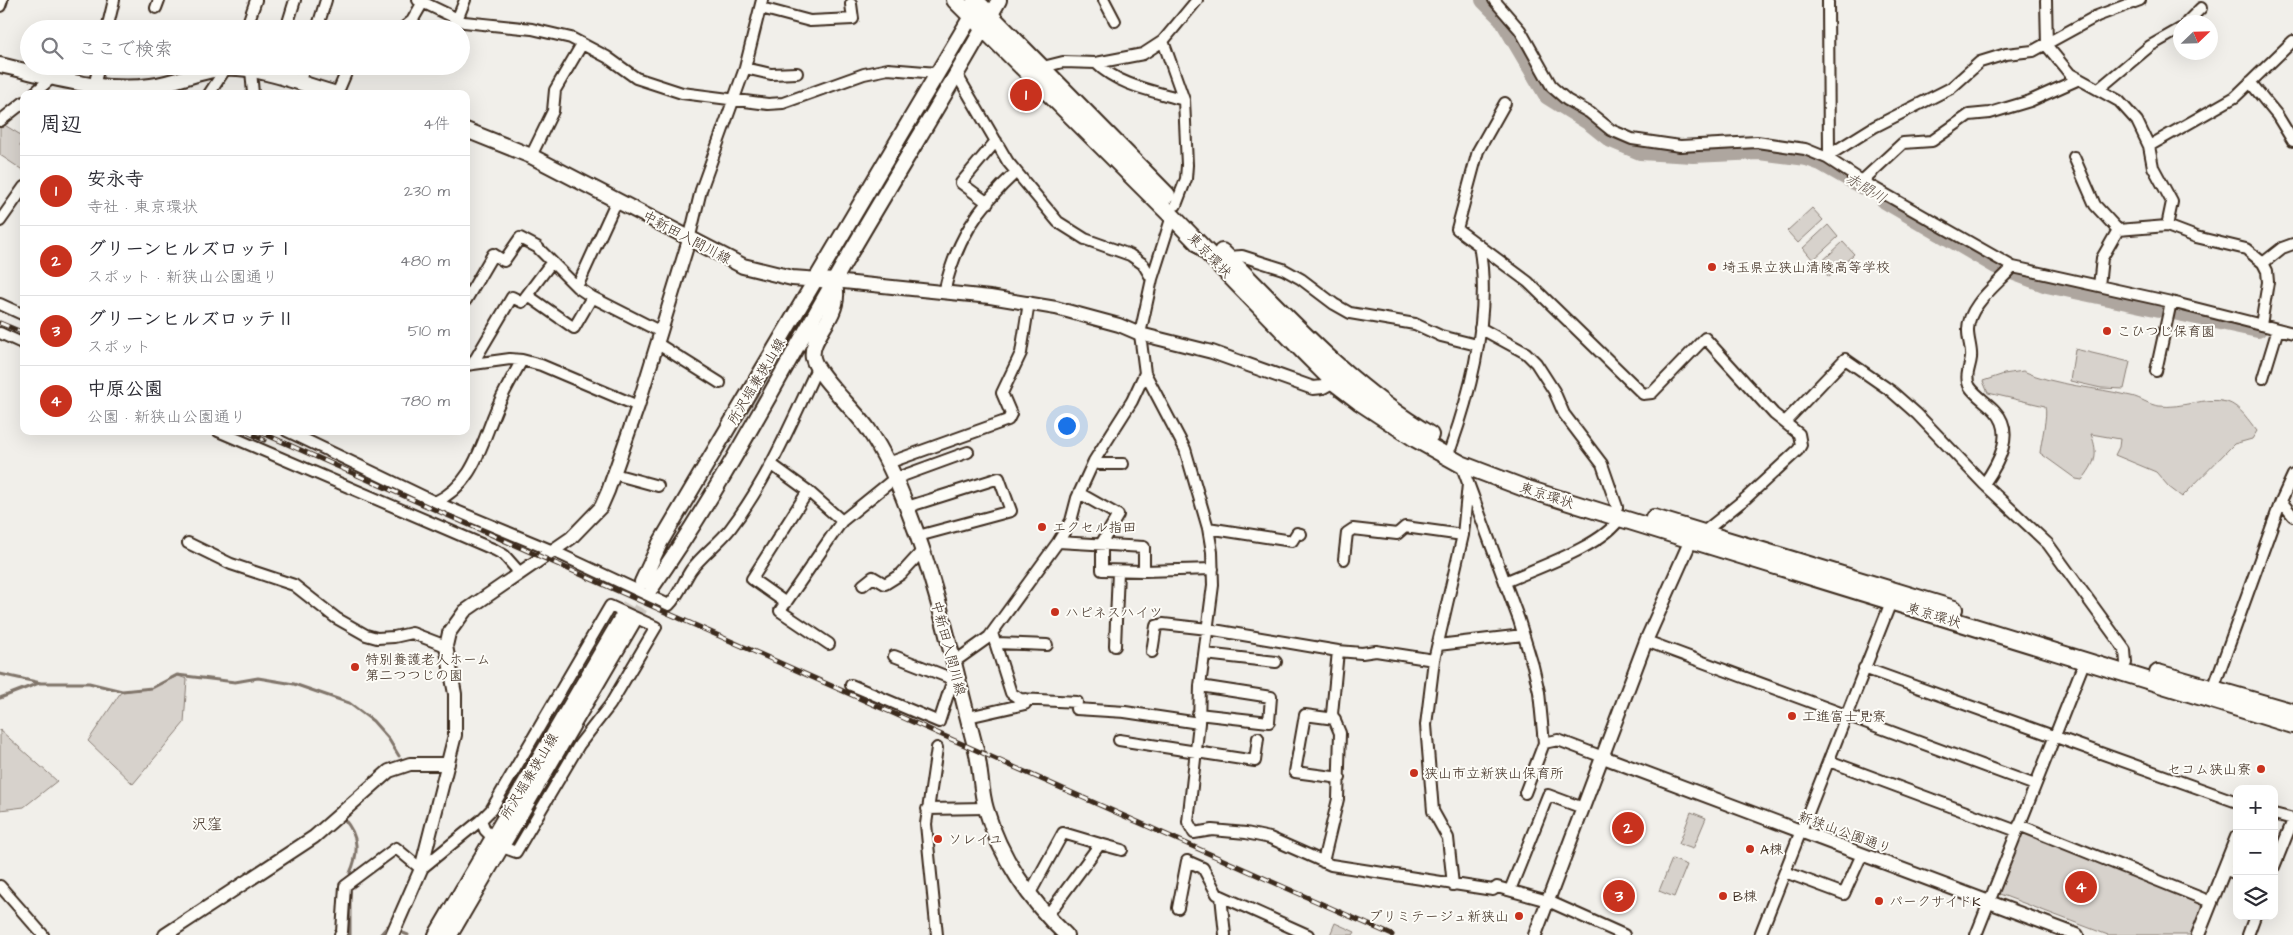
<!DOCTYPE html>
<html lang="ja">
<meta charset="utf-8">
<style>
:root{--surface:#fff;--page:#f2f2f3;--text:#2b2b33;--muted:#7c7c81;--line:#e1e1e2;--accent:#c8321e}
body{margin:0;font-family:"Architects Daughter","Klee One",sans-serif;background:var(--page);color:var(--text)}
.controls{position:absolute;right:15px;bottom:15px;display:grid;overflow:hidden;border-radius:10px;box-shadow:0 5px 20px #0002}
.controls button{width:45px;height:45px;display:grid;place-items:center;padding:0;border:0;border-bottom:1px solid var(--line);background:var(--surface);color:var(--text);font:25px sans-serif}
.compass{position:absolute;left:2173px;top:15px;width:45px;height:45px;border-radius:50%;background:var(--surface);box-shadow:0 5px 20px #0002;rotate:67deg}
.you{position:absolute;left:1066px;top:425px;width:18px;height:18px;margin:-12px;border:4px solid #fff;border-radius:50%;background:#1a73e8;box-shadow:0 0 0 8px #1a73e833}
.badge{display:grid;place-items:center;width:32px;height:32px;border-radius:50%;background:var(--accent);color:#fff;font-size:16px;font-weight:700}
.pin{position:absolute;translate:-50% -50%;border:2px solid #fff;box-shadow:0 1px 5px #0006}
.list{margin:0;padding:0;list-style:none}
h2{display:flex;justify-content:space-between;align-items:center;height:65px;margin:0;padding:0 20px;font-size:21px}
h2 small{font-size:16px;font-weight:400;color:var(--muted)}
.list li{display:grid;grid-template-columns:32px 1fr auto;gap:15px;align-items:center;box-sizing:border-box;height:70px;padding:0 20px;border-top:1px solid var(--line)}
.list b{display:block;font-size:19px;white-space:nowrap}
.list p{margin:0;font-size:16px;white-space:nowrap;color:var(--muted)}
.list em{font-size:16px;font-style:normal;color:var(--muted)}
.icon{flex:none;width:28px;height:28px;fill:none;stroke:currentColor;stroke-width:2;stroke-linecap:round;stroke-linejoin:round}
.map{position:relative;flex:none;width:2293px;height:935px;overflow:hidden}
.search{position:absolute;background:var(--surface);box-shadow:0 5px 20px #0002;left:20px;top:20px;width:450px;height:55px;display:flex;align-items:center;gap:12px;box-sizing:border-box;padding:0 18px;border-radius:28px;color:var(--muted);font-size:19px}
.panel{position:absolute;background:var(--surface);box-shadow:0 5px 20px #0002;left:20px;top:90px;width:450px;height:345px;border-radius:10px}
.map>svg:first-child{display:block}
</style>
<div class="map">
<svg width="2293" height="935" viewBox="0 0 2293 935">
<rect width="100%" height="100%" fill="#f1efea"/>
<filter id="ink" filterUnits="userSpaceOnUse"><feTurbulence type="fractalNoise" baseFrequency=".02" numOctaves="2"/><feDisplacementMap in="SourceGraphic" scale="10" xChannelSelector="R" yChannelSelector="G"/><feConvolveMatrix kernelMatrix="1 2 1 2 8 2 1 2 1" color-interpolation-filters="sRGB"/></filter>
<g filter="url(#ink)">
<path fill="#d7d2cc" stroke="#897e75" d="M3,124l21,13 -4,9 4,3v22l-24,-16v-29z
M1812,208l11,12 -25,23 -11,-12z
M1828,225l10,12 -25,23 -10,-12z
M1843,242l11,12 -25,23 -11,-12z
M2075,349l55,13 -6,27 -23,-1 -31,-7z
M2023,371c34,15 72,16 108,25 10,2 18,9 28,10 24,3 45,-10 68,-4 13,4 22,19 30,29l-5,8 -18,5 -52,53 -13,-10 -13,-15 -41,-17 4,-8 1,-8 -29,-5c8,21 4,29 -9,46l-6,-1 -36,-26c1,-11 8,-39 5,-47l-57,-13 -5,-12 21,-7z
M178,676l9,3 -3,44 -51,61 -45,-43 33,-49 31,-4z
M0,730l57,51 -33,26 -24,3z
M1691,812l15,6 -13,31 -14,-5z
M2026,832l176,71 1,3 -11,29h-84l-111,-42 23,-59z
M1672,859l15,6 -13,32 -15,-6z
M1335,923l20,9 -2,3h-23z"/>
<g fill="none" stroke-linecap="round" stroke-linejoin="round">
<path stroke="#80746b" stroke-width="3" d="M0,674l41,9h48l33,8 30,-3 25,-13 58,7 23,-4 36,6 55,19 24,18 15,17 11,18
M0,698l39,-15
M344,819c15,17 15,34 6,54
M350,891v44
M403,933l5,2
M380,935l8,-9"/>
<path stroke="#aea69f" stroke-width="18" d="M1484,0l18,18 46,78 43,27 20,16 29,12 53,3 66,-3 48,6 14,5 42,24
M1885,200l111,65 51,19 211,45"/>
<path stroke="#cdc8c1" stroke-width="14" stroke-dasharray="14 7" stroke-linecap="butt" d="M778,357l36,-61
M754,408l32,-55
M622,617l20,-35
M634,620l18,-33"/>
<g stroke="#3b2a1e" stroke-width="14">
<path id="minor" d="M418,0l46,22 68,7 39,9 36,19 29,21 46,15 86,11 15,-1 81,-29 24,-5 49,4
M1104,0l11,21
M1494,0l26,30 32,57 15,13 23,13 21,17 21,9 48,7 77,-4 48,7 22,9 35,23 151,86 158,35 122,31
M1828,0l1,155
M2046,0l1,46 23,28 49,27 18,20 12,25 4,21 19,35 -5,24
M0,6l2,-6
M156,8l3,-8
M761,8l49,13 43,-2 -2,-15
M457,20l8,-20
M2187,22l14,-14
M107,29l7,-29
M246,29l10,-29
M286,29l9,-29
M317,29l9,-29
M402,29l10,-8 11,-19
M1163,41l21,59 3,65 -1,14 -10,26
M1096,63c23,23 58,28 88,37
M1043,67l20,-5 33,1 47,-9 20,-13 34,-41
M745,68l26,6 26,-1
M251,70l2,24
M956,73l52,89 50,60 27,17 45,16 13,9 9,15
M2250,82l27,33 16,26
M299,83l6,-17
M2100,88l50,-42 30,-17
M33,94l20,-17
M89,94l5,-8 5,-20
M209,94l17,-26
M337,94l12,-28
M1505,103l-27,48 -21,78 71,53 115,112 9,-1 53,-55 69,76 25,20 2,11 -3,5 -52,48 -46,37
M0,121l24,-19
M2149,146l86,-49 58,-56
M531,156l22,-45 2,-21 27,-46
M2074,157l21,48 23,25
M1827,158l2,-3 45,-28 77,-39 29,-26 26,-8 27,-3 64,-35 43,-16
M1862,181l41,-38 29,-2 37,-26 21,-2 40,-12 47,-21
M988,203l-27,-20 35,-42
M1172,216l-20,63 -12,55 5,39 40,76 23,79 4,24 1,33 -13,101 -1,37 -11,99 6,11 18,-3 34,3 24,5 61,27 162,25 4,-3 51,14 76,34
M0,221l24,-34
M689,240l12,-50 44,-122 17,-68
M1228,257l14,-1 41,13 18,10 33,25 16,9 65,11 26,12 36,9
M551,263l-24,32 47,33 18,-31
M2263,263l19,-15 11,-4
M2099,286l3,-28 16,-28 49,-4 29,11 50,12 17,14 4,8 1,11 -7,43
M577,287l40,-87
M944,293c11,-51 34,-86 72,-121
M466,300l27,-46 11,7 16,-23 17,9 40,40 15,10 69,35
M0,304l24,11
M1480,328l46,25 10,10 18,28 10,23 38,50 15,43
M0,333l24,11
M658,344l62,39
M473,363l39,-66 10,5 5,-7
M466,365l44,-6 12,1 19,5 97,41
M2156,371l15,-69
M2263,378l15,-49
M1786,421l59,-62 46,32 26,23 67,70 64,60 77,106 1,13
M218,431l277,119 9,5 16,18
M287,431l148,71 118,49 116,54c10,-10 14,-23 22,-35 11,-15 27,-26 39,-41 37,-48 62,-107 87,-161
M1451,447c22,-62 40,-137 28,-202
M1094,461l5,3h24
M888,463l120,-43 3,-6 -9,-21 19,-40 8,-51
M771,464l37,27 34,30
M1461,464l58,156 14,46 6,26 5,51 -19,50
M614,474l44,12
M1984,484c14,-20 32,-51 11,-73 -7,-8 -19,-15 -25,-24 -6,-10 0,-19 1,-29 1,-9 -3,-18 -3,-27 -1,-25 30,-47 45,-64
M1079,493l39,22 -18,31
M2281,501l12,15
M435,502c37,-17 45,-53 59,-87 7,-19 18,-37 28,-55
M907,507l92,-29 12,33 -93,25
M1208,528l84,13 5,-8 4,1
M1058,542l86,5v24l69,-2
M188,543l43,21 63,21 42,33 30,17 11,3 17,-1 18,-4 34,13
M1102,546v24l42,1
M1344,559l3,-26 6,-4 44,5 8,-7 58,8
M1505,582c31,-14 98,-36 115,-64
M863,585l10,-8 12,7 16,-10 22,-24
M786,603l-34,-24 56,-88
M992,633l19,60 9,6 57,3 -1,7 49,3 74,11
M1646,641l389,144
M996,643l51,2
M829,644l-49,-33 62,-90 52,-42 74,-27
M1438,645l85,-10
M1115,646l3,-75
M1152,652l4,-26 7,-2 45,5 130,22 24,2 14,-2 58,9
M1205,654l71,8
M894,656l64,25
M954,662l35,-25 69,-95 13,-21 6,-23 17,-37 38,-60 13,-28
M1864,668l373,134
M851,685l88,37 14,-43
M2212,692l69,-191 12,-26
M1198,714l71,8 2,-25 -71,-11
M968,717l57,-13 1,-5
M1335,719l-30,-4 -10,57 45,6
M1119,740l136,21 3,-23
M1544,743l14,-3 45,17
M1829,761l188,70
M927,809l59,-1
M2274,814l19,5
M481,820l4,10 7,7
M2019,825l192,77
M1100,844l22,6
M1323,862l15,-63 2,-66 -8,-19 6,-63
M2274,867l19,-47
M2224,869l13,5
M1785,872l59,22 18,-40
M1453,885l-5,-47 -15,-27 -7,-86 8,-65 29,-125 5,-51
M0,886l43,49
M1510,890l38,-95 35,13
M1029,895l34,-62 37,11 -53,72
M1221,896l87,39
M1178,908l9,-47 16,7 14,26 4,2 4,39
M340,935l2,-3 3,-46 51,-38 25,21 60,-49 10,-10 119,-204 46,21 -46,78 -31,40 -63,107 -14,-5
M937,935l-11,-111 11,-76
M1760,935l131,-333
M1976,935l109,-275
M2248,935l7,-19"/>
</g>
<g stroke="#3b2a1e" stroke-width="16">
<path id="tertiary" d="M834,281l156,16 66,11 63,17 21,9 72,18 101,36 10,-1 16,-9
M1603,757l474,178
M165,935l149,-98 75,-66 21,-7h38
M392,935l29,-66 34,-134v-41l-9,-48 3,-13 16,-22 106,-73 30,-31 7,-16 30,-85 51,-166
M1535,935l111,-294 45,-101
M2198,935l39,-98"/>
</g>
<g stroke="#3b2a1e" stroke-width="18">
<path id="secondary" d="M0,65c50,11 99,28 151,21 25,-3 49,-16 74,-18 34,-2 79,17 112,26
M466,130l65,26 212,110 49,12 42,3c1,5 3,11 2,15 0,23 -27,43 -23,62 4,18 43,53 55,71 17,25 30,54 40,81 30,76 46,157 67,236 6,20 5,43 11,63 14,48 44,92 80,126
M642,582l18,-39 316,-535
M652,587c68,-97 123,-203 182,-306 54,-94 112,-186 165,-281
M436,935l186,-318
M450,935l184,-315"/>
</g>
<g stroke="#3b2a1e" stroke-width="20">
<path id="trunk" d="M955,0l217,216 133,137 29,29 26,20 56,37 45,25 63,24 96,30 673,207
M975,0l192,195
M1222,252c65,65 128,136 208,183
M1654,518l300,91
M2158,673l135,39"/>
</g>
<use href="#minor" stroke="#fdfcf7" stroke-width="10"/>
<use href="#tertiary" stroke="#fdfcf7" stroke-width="12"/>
<use href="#secondary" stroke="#fdfcf7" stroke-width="14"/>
<use href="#trunk" stroke="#fdfcf7" stroke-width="16"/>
<g stroke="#3b2a1e" stroke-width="5">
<path id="rail" d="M0,323l24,10
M245,431l19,9
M258,431l1134,504"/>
</g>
<use href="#rail" stroke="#fdfcf7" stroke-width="3" stroke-dasharray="9" stroke-linecap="butt"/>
</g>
</g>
<g fill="#c8321e" stroke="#fdfcf7" stroke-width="2">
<circle cx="1712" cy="267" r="5"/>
<circle cx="2107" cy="331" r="5"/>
<circle cx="1042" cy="527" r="5"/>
<circle cx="1055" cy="612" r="5"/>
<circle cx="355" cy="667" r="5"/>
<circle cx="1792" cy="716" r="5"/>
<circle cx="2261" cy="769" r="5"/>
<circle cx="1414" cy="773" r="5"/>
<circle cx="938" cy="839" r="5"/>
<circle cx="1750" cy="849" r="5"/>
<circle cx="1723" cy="896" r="5"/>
<circle cx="1879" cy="901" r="5"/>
<circle cx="1519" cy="916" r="5"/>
</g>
<g text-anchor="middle" stroke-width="4" stroke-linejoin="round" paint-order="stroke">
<g font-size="14" fill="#3b2a1e" stroke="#fdfcf7">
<text transform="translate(687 237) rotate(28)" y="5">中新田入間川線</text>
<text transform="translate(1210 255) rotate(46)" y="5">東京環状</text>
<text transform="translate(756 381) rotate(-59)" y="5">所沢堀兼狭山線</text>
<text transform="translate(1547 495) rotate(18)" y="5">東京環状</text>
<text transform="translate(1934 615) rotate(17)" y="5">東京環状</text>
<text transform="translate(949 648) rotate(75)" y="5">中新田入間川線</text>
<text transform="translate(529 776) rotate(-59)" y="5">所沢堀兼狭山線</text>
<text transform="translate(1845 832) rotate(20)" y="5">新狭山公園通り</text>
</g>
<g font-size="14" fill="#3b2a1e" stroke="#fdfcf7" text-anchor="start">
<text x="1722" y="272">埼玉県立狭山清陵高等学校</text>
<text x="2117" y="336">こひつじ保育園</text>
<text x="1052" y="532">エクセル指田</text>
<text x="1065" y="617">ハピネスハイツ</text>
<text x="365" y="664">特別養護老人ホーム<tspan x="365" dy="16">第二つつじの園</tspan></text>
<text x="1802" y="721">工進富士見寮</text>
<text x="2251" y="774" text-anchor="end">セコム狭山寮</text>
<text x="1424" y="778">狭山市立新狭山保育所</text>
<text x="948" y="844">ソレイユ</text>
<text x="1760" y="854">A棟</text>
<text x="1733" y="901">B棟</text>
<text x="1889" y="906">パークサイドK</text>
<text x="1509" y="921" text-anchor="end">プリミテージュ新狭山</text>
</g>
<g font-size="15" font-style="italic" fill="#63554b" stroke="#fdfcf7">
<text transform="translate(1866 188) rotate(31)" y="5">赤間川</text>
</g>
<g font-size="15" fill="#3b2a1e" stroke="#fdfcf7">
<text x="207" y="829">沢窪</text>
</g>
</g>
</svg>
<div class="controls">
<button>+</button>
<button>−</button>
<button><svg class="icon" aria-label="layers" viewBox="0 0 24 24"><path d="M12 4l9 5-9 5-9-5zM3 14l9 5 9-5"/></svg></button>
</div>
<svg class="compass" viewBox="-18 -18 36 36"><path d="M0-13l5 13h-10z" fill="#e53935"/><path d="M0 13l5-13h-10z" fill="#7c7c81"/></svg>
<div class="you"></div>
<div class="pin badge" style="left:1026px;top:95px">1</div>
<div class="pin badge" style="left:1628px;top:828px">2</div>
<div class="pin badge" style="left:1619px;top:896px">3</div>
<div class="pin badge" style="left:2081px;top:887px">4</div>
<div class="search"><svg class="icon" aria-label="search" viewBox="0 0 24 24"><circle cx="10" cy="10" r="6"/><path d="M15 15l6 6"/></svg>ここで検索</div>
<section class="panel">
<h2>周辺<small>4件</small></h2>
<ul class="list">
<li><span class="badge">1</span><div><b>安永寺</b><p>寺社 · 東京環状</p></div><em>230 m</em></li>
<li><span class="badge">2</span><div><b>グリーンヒルズロッテⅠ</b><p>スポット · 新狭山公園通り</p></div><em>480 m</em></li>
<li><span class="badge">3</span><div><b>グリーンヒルズロッテⅡ</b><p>スポット</p></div><em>510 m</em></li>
<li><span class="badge">4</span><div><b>中原公園</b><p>公園 · 新狭山公園通り</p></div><em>780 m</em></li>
</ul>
</section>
</div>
